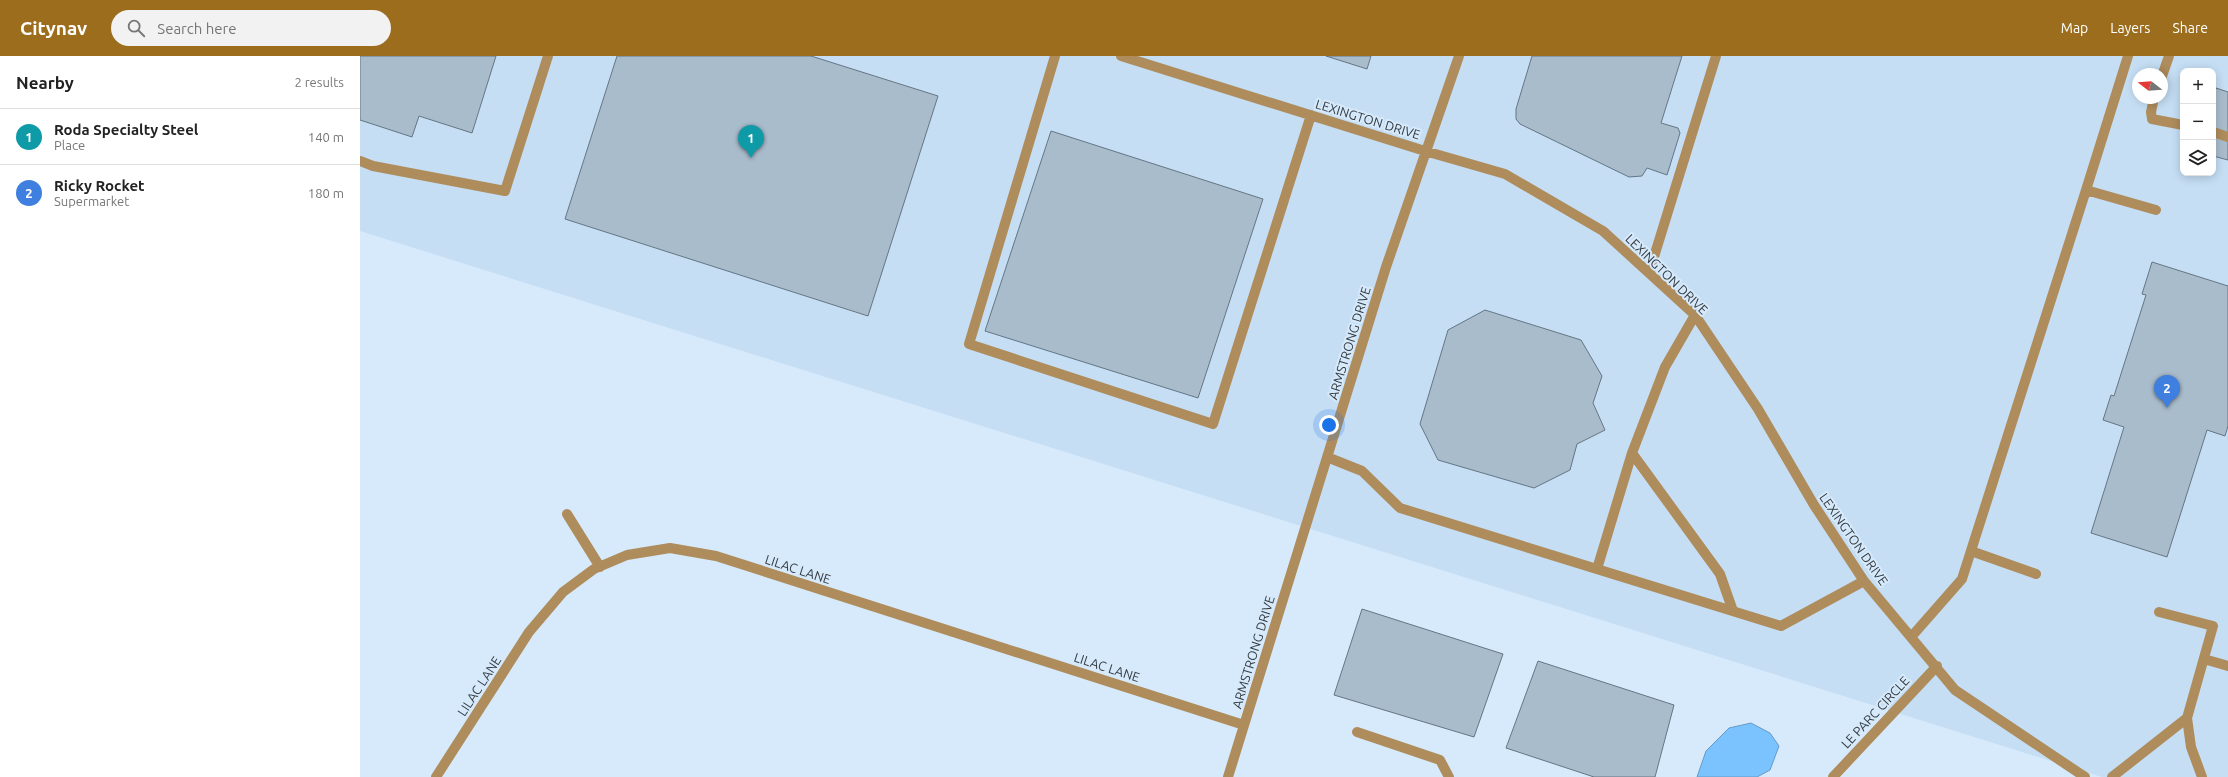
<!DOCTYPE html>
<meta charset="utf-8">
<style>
:root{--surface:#fff;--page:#f2f2f2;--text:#222;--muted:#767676;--line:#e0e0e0;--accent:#9b6d1d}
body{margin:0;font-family:Ubuntu,sans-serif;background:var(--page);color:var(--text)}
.controls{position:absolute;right:12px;top:12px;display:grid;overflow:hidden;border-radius:8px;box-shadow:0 2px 10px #0003}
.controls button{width:36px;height:36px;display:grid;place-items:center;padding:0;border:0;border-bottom:1px solid var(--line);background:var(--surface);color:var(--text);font:20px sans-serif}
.compass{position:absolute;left:1772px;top:12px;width:36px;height:36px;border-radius:50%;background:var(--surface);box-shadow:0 2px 10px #0003;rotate:287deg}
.you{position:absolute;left:969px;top:369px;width:14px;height:14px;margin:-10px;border:3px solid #fff;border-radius:50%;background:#1a73e8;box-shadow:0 0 0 6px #1a73e833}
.badge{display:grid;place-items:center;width:26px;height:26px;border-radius:50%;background:var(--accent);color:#fff;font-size:13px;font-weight:700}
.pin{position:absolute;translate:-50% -33px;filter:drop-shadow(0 1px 2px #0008)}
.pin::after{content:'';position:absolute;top:21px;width:14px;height:12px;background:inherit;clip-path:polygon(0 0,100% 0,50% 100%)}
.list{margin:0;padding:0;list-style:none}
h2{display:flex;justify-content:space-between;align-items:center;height:52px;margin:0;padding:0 16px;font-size:17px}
h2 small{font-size:13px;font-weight:400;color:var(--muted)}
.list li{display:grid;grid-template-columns:26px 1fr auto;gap:12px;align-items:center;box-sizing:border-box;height:56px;padding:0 16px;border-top:1px solid var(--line)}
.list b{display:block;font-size:15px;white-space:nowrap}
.list p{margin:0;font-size:13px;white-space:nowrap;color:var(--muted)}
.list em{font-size:13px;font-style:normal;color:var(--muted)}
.icon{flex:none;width:22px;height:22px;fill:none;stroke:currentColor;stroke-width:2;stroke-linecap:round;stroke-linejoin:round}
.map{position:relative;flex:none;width:1868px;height:721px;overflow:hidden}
header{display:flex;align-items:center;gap:24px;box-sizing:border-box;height:56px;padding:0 20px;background:var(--accent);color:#fff}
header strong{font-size:19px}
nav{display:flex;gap:22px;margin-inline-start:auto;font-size:14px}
.search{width:280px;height:36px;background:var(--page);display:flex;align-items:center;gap:10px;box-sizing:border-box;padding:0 14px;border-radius:22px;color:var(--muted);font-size:15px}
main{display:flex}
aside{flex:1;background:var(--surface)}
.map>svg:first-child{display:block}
</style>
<header>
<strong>Citynav</strong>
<div class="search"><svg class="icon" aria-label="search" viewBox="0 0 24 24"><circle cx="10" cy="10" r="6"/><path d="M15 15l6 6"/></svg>Search here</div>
<nav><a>Map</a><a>Layers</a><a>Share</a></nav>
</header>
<main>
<aside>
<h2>Nearby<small>2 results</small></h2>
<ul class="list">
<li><span class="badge" style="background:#0f9aa8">1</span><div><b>Roda Specialty Steel</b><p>Place</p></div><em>140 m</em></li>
<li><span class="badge" style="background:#3f7fe0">2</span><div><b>Ricky Rocket</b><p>Supermarket</p></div><em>180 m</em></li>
</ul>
</aside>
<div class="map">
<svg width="1868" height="721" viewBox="0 0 1868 721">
<rect width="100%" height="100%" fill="#d6eafb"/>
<path fill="#c5def4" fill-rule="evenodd" d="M0,0h1868v721h-126l-1742,-546zM1823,15h30v102h-30zM1778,18h24v24h-24z"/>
<path fill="#7bc3fe" stroke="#669ac6" d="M1391,667l19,10 9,13 -9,24 -13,7h-60l9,-26 23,-23z"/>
<path fill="#a9bccc" stroke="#647685" d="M0,0h136l-24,77 -53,-17 -7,21 -52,-17z
M257,0h194l127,40 -70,220 -303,-97z
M966,0h45l-4,13z
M1172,0h150l-21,67 17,5 2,5 -13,42 -20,-7 -5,8 -13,1 -109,-53 -4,-5v-10z
M1856,32l12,4v68l-15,-4v-57z
M691,75l212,68 -65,199 -213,-67z
M1792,206l76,24v140l-3,10 -18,-6 -40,127 -76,-24 33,-106 -21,-7 8,-25 3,1 32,-101 -4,-1z
M1125,254l96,30 21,36 -9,27 12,27 -28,14 -7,26 -36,18 -96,-28 -18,-36 28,-94z
M1002,553l141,45 -29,83 -140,-42z
M1178,605l136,44 -19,72h-61l-88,-29z"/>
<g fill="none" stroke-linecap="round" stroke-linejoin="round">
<path stroke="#ae8c5c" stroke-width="10" d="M695,0l-86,288 244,80 98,-309
M761,0l304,95 80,23 98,57 92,84 63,94 56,96 50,76 91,109 130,87
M1802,20l7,-20
M1794,42l-3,14 1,7 31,6
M1853,76l15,5
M0,105l13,5 132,25 43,-135
M1726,134l42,-134
M1289,217l67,-217
M1272,397l88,121 13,37
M967,401l35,14 38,37 381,118 83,-45
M207,458l33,53
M1611,495l65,23
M1237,513l35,-116 33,-86 30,-52
M1799,556l54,14 -26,92 4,29 11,30
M1552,580l50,-57 124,-389 70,20
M1844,603l24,7
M997,676l83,28 9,17
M76,721l93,-145 34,-40 31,-23 33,-14 43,-7 46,8 528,169
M868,721l158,-510 73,-211
M1473,721l104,-111
M1752,721l75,-59"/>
</g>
<g text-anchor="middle" stroke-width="4" stroke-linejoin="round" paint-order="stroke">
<g font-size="13" fill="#353c43" stroke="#d6eafb">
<text transform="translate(1008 63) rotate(17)" y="5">LEXINGTON DRIVE</text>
<text transform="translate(1307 218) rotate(44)" y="5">LEXINGTON DRIVE</text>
<text transform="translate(989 287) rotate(-73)" y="5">ARMSTRONG DRIVE</text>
<text transform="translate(1494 483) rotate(55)" y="5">LEXINGTON DRIVE</text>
<text transform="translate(438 513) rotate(18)" y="5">LILAC LANE</text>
<text transform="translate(893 596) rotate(-73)" y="5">ARMSTRONG DRIVE</text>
<text transform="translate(747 611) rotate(18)" y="5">LILAC LANE</text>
<text transform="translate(119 630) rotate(-57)" y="5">LILAC LANE</text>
<text transform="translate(1515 656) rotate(-47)" y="5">LE PARC CIRCLE</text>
</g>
</g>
</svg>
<div class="controls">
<button>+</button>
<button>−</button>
<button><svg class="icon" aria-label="layers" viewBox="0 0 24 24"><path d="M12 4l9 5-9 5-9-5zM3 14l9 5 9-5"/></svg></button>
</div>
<svg class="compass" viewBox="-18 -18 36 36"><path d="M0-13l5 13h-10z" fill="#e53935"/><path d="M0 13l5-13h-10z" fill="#767676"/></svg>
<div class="you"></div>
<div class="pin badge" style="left:391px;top:102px;background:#0f9aa8">1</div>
<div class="pin badge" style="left:1807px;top:352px;background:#3f7fe0">2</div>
</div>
</main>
